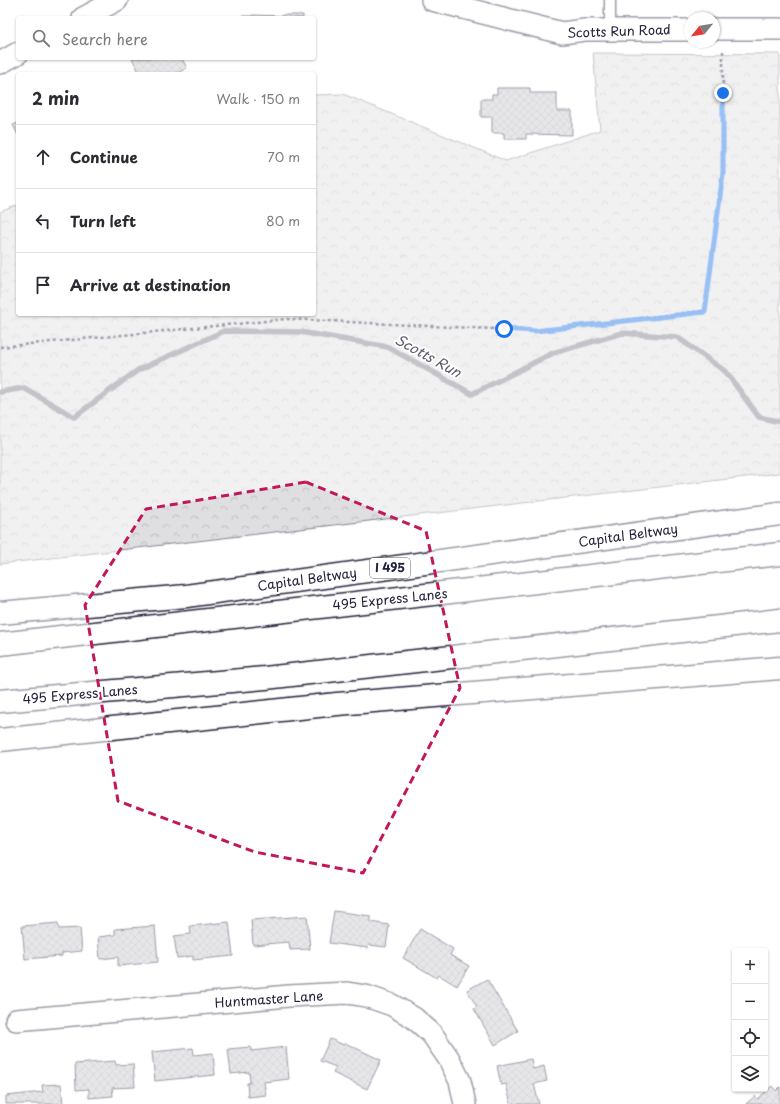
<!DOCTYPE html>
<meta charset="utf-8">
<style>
:root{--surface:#fff;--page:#f2f2f3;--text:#2b2b33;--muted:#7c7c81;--line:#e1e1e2}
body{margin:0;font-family:"Playpen Sans",sans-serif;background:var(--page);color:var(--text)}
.controls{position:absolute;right:12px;bottom:12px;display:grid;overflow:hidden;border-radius:4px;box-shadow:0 1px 3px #0004}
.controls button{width:36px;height:36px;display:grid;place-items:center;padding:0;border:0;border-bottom:1px solid var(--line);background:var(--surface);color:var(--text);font:20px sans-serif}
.compass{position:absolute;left:684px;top:12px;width:36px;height:36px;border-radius:50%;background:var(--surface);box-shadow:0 1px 3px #0004;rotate:240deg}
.stop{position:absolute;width:12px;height:12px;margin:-9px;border:3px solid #1a73e8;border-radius:50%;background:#fff}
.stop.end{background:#1a73e8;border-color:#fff;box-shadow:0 1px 4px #0008}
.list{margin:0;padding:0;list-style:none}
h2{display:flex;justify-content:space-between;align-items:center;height:52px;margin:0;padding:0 16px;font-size:17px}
h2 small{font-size:13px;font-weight:400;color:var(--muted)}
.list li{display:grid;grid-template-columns:26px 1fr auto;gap:12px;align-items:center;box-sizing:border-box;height:64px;padding:0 16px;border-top:1px solid var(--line)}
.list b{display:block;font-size:15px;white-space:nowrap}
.list em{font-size:13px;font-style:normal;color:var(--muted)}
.icon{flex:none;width:22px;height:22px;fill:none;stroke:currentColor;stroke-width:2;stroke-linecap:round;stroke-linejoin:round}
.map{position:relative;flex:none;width:780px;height:1104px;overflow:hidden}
.search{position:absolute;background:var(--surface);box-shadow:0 1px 3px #0004;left:16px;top:16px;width:300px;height:44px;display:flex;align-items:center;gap:10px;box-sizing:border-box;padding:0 14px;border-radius:4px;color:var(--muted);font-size:15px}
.panel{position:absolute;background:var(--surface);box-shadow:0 1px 3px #0004;left:16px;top:72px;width:300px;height:244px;border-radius:4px}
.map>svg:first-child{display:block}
</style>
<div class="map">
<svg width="780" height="1104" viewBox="0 0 780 1104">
<defs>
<pattern id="forest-crowns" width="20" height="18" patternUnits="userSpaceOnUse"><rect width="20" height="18" fill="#dfdfe2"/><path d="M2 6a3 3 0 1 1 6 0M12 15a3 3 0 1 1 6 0" fill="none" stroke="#bfbfc3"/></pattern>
<pattern id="building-cross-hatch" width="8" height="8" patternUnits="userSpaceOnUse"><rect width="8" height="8" fill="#c8c8cf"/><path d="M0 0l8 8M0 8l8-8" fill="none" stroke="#acacb3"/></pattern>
</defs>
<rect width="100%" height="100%" fill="#fff"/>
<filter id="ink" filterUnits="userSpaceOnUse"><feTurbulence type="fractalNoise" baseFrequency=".025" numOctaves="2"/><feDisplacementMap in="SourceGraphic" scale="8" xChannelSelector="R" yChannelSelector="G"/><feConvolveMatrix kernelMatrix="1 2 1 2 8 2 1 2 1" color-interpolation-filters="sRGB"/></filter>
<g filter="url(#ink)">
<path fill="url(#forest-crowns)" stroke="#80808e" d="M593,53l187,1v419l-780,91v-352l18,-7v109h296v-219l29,-1 163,67 94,-31z"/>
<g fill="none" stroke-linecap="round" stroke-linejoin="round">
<path stroke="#7a7a88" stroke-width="5.5" d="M0,392l24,-4 50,29 64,-47 86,-39 76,1 88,15 84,47 81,-41 69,-20 55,4 49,35 33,45 21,5"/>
</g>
<path fill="url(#building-cross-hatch)" stroke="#22223b" d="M252,15l30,1v-1h21v3h-61v-2h10z
M132,58h53l-3,1 5,9 -12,6h-26l-1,-3 -8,3z
M497,88h33v5h27v18h15v24l-46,-1v5h-22v-6h-12v-16h-11v-18h11v-5h5z
M18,123v12l-5,-10z
M334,911l37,5v6l18,3 -3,22 -17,-2 -1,3 -39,-5z
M307,916l3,33 -20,1 -1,-8 -36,3 -2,-25z
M229,922l4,34 -40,4v-4l-16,2 -3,-22 17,-2 -1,-8z
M58,923l1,6 21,-1 2,23 -20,2v3l-37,3 -3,-33z
M155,926l3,36 -40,4v-9l-18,2 -2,-22 17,-2v-6z
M420,929l33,20 -3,6 19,11 -12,20 -18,-11 -2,3 -34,-20z
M487,979l31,52 -23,14 -21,-36 3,-2 -10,-17z
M330,1039l14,6 1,-2 36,17 -14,29 -34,-16 3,-6 -16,-6z
M251,1047v4l35,-4 3,32 -25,3 2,13 -18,2 -1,-14h3l-1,-11 -18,2 -3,-25z
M193,1048l1,7 19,-2 2,22 -60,6 -3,-29z
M531,1059l2,10 11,-3 3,15 -13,3 5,20h-28l-5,-20 -5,1 -4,-19z
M115,1061l1,4 17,-1 2,23 -23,1 1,8 -24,2v-9l-13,1 -1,-26z
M61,1084l2,20h-57v-8l37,-4 -1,-7z
M772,1086l4,5 4,-4v17h-34l9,-8 3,3z"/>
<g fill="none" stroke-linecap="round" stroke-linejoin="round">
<g stroke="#22223b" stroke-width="13">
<path id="service" d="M610,0v30"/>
</g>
<g stroke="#22223b" stroke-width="24">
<path id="minor" d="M432,0l130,33 23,-3h105
M83,18l34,-18
M714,29h66
M0,63l18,-10
M16,1020l273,-24 58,-3 19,3 26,9 22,13 18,16 17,25 11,22 5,23"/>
</g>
<g stroke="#22223b" stroke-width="25">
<path id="motorway" d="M0,613l186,-17 594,-82
M0,644l780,-90
M0,701l265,-23 515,-58
M0,740l337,-36 443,-36"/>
</g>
<path stroke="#22223b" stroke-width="2.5" stroke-dasharray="3 3" stroke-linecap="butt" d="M0,347l287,-28 248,12 170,-20 18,-138v-125"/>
<use href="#service" stroke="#fff" stroke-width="10"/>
<use href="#minor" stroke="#fff" stroke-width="21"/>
<use href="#motorway" stroke="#fff" stroke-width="22"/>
</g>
</g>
<g fill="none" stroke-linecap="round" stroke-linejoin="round" filter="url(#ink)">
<path stroke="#1a73e8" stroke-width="5" d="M504,329l31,2 170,-19 18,-139v-80"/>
</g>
<path d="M0 0H780V1104H0ZM306,482l120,49 34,157 -97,185 -108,-21 -137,-51 -33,-196 61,-96z" fill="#fff" fill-opacity=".55" fill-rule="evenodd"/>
<path fill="none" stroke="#c2185b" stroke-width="3" stroke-dasharray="8 5" stroke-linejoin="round" d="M306,482l120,49 34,157 -97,185 -108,-21 -137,-51 -33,-196 61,-96z"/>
<g text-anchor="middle" stroke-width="4" stroke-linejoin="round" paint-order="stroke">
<rect fill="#fff" stroke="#646476" stroke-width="1" x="370" y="558" width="40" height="20" rx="3"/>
<g font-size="12" font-weight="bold" fill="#22223b">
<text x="390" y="572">I 495</text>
</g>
<g font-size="13" fill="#22223b" stroke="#fff">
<text transform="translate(619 31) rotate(-2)" y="5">Scotts Run Road</text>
<text transform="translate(628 535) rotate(-8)" y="5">Capital Beltway</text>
<text transform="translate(307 579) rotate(-8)" y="5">Capital Beltway</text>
<text transform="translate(390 599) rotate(-6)" y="5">495 Express Lanes</text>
<text transform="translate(80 694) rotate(-5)" y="5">495 Express Lanes</text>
<text transform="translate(269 999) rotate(-4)" y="5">Huntmaster Lane</text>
</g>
<g font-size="14" font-style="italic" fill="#5c5c6f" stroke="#fff">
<text transform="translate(428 356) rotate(29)" y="5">Scotts Run</text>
</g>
</g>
</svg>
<div class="controls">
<button>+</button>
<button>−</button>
<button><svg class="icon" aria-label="locate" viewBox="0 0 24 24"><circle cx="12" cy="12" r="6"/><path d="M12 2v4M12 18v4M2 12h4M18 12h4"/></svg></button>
<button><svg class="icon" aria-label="layers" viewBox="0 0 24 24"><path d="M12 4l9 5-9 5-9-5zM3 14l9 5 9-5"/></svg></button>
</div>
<svg class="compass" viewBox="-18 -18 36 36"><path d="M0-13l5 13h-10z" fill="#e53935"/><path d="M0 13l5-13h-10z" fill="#7c7c81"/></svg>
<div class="stop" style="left:504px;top:329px"></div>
<div class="stop end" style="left:723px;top:93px"></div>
<div class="search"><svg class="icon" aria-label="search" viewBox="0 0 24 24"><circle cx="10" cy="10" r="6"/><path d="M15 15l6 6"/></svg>Search here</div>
<section class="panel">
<h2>2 min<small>Walk · 150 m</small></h2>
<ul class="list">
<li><svg class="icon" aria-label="ahead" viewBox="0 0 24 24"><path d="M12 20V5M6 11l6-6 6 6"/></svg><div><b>Continue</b></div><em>70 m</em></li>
<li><svg class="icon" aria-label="left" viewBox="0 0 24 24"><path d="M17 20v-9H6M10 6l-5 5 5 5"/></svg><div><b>Turn left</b></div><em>80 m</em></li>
<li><svg class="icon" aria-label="arrive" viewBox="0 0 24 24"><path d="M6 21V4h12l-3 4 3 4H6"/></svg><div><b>Arrive at destination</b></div></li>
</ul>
</section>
</div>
